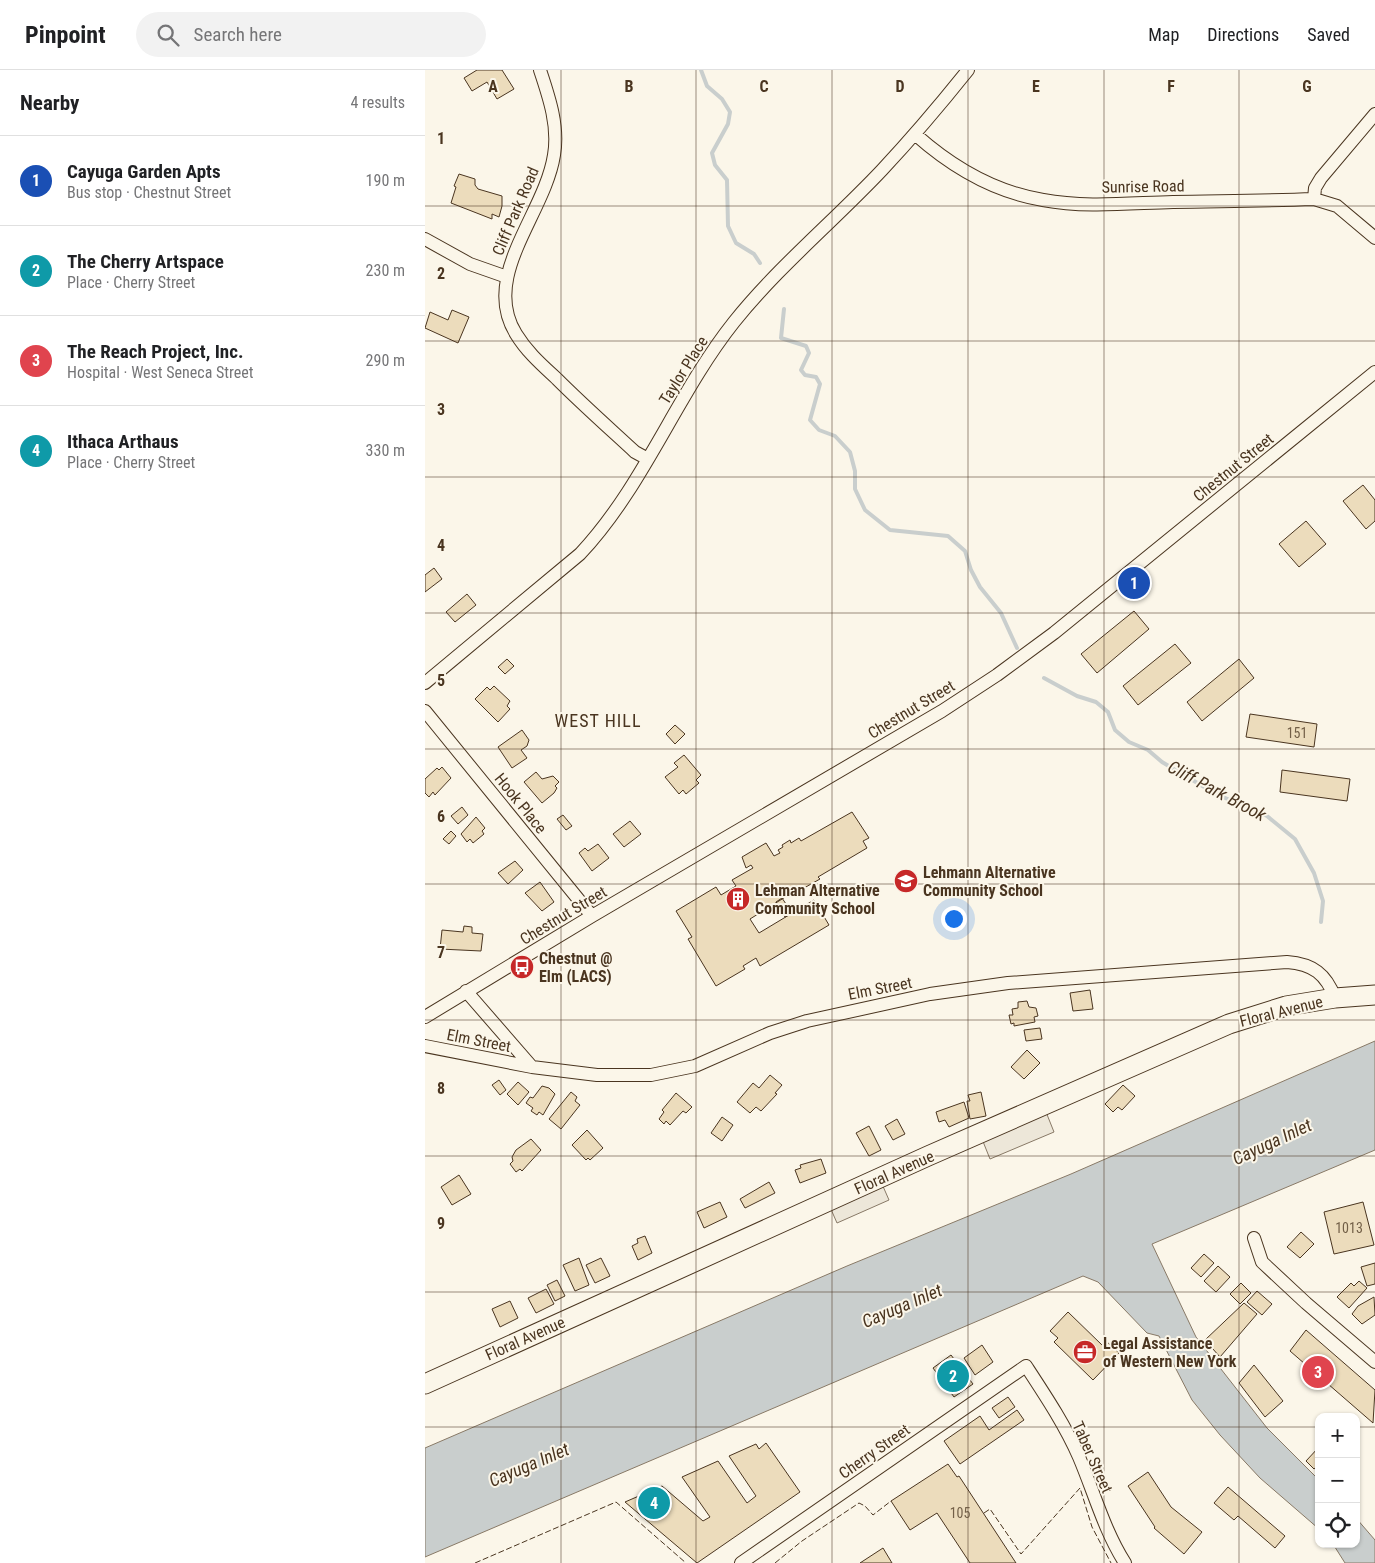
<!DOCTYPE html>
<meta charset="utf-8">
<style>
:root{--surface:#fff;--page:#f2f2f2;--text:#202124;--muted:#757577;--line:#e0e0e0;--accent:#c62828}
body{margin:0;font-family:"Roboto Condensed",sans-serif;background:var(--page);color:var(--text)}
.controls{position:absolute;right:15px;bottom:15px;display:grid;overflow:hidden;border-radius:10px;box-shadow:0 1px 4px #0004}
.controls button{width:45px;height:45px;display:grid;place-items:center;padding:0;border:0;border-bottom:1px solid var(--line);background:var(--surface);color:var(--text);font:25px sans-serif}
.you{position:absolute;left:528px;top:848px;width:18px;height:18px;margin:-12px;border:4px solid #fff;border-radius:50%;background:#1a73e8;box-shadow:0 0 0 8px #1a73e833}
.badge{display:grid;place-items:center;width:32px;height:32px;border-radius:50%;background:var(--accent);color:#fff;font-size:16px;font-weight:700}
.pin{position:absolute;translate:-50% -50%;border:2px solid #fff;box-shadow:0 1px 5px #0006}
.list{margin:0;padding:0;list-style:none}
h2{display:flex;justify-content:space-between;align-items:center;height:65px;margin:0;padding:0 20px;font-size:21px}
h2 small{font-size:16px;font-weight:400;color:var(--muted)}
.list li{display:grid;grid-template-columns:32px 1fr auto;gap:15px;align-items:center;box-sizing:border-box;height:90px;padding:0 20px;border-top:1px solid var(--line)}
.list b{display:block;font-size:19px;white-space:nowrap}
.list p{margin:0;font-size:16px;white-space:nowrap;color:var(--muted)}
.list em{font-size:16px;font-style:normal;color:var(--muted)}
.icon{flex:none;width:28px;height:28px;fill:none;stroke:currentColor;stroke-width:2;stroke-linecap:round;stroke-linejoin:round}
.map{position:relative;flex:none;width:950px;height:1493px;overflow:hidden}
header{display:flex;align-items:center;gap:30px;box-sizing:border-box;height:70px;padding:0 25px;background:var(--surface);border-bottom:1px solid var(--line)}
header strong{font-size:24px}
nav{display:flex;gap:28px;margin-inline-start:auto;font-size:18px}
.search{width:350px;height:45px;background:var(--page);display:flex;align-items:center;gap:12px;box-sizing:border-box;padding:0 18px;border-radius:28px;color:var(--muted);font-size:19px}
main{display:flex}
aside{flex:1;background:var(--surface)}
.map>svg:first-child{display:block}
</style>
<header>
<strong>Pinpoint</strong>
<div class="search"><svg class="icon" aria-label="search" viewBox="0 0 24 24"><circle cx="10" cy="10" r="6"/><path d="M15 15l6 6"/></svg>Search here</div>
<nav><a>Map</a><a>Directions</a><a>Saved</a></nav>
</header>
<main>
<aside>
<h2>Nearby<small>4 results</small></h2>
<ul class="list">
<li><span class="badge" style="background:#1a4fb4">1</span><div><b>Cayuga Garden Apts</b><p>Bus stop · Chestnut Street</p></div><em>190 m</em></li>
<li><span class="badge" style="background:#0f9aa8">2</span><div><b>The Cherry Artspace</b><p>Place · Cherry Street</p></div><em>230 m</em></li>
<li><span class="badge" style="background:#e0444e">3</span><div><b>The Reach Project, Inc.</b><p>Hospital · West Seneca Street</p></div><em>290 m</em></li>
<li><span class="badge" style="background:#0f9aa8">4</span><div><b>Ithaca Arthaus</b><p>Place · Cherry Street</p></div><em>330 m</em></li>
</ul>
</aside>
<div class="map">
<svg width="950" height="1493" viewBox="0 0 950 1493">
<rect width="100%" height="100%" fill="#fbf6e9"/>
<path fill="#ede7d9" stroke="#887966" d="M617,1032l12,30 -64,27 -12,-30z
M457,1114l7,16 -52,23 -7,-16z"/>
<path fill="#c9cecd" stroke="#887966" d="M950,971v109l-223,94 44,93 71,91 52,52v49l-59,-51 -40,-43 -28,-35 -33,-64 -12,-3 -49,-51 -15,-6 -658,281v-109l422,-182 224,-92z
M931,1448l19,22v23h-30l-12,-19h23z"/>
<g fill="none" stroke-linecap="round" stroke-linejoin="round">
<path stroke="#c9cecd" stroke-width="4" d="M276,0l6,16 15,13 8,13 -2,12 -16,29 3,12 12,15 1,46 8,17 18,11 6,9
M359,239l-3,29 25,8 3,7 -8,17 4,5 11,2 4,7 -10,36 9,10 16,6 15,16 5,19v18l10,21 25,20 58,6 17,15 6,19 9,17 21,26 16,35
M619,608l33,18 19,6 12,10 7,18 14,12 19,8 14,12 54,32 51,22 28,23 19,34 9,28 -2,21"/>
</g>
<path fill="#ecdcbc" stroke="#4a3520" d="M52,0h25l12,19 -17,10 -10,-17 -15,9 -8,-13z
M34,104l16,5v6l3,4 24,7v10l-3,11 -7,-3v5l-41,-16 5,-16 -2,-1z
M27,240l17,7 -11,26 -33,-15 5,-16 18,8z
M938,415l12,15v21l-9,8 -23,-28z
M881,451l20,23 -27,23 -20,-23z
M9,498l8,11 -17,13v-17z
M42,524l9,11 -21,17 -9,-10z
M709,541l15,18 -52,44 -16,-19z
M750,574l16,19 -53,42 -15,-19z
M82,589l7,7 -9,8 -7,-7z
M814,589l15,19 -52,43 -15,-19z
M69,616l16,15 -3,5 3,3 -12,13 -23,-23 12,-12 3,3z
M825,644l67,10 -3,23 -68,-10z
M250,655l10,9 -10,10 -9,-10z
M97,660l7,10 -2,6 -6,4 6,8 -15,10 -14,-21z
M259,685l17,20 -5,5 3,3 -13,11 -3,-4 -4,4 -14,-17 13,-10 -4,-4z
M17,697l9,11 -16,17 -2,-3 -4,5 -4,-4v-14l12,-11 2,2z
M857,700l68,9 -3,22 -67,-9z
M111,702l6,7 11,-3 6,6 -4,4 2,2 -3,5 -12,10 -18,-21z
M37,737l6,8 -10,9 -7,-8z
M427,742l17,26 -6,3 4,7 -49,29 2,2 -16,9 -1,-2 -53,33 9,14 55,-33 15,25 -69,41 -4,-8 -13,8 2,3 -29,17 -28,-47 4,-2 -16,-26 40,-24 5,8 15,-9 -4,-6 21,-12 -2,-3 -5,3 -4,-11 24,-14 8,13 6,-3 -2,-3 5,-3 -1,-2 8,-5 1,3 8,-5 2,3z
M138,745l9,11 -6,4 -9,-11z
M51,747l9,11 -3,3 2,3 -11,9 -3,-4 -3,3 -6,-8z
M205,751l11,13 -17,13 -11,-13z
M26,761l5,5 -7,8 -6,-5z
M173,774l11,14 -17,13 -13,-18 6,-5 3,3z
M90,791l8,9 -15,14 -10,-11z
M115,812l14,20 -12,9 -17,-18z
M357,828l10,15 -7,4 -9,-15z
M39,856l8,1v6l11,1 -2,17 -41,-2 2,-19 21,2z
M665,920l3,19 -20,2 -3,-18z
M602,931l2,6 7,1 2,8 -4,1 1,5 -21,4v-3l-3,1 -2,-9h4l-1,-6 6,-1v-6z
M615,958l2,11 -16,2 -2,-11z
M602,980l13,13 -16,16 -13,-12z
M345,1005l12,10 -7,8 2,1 -16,17 -5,-4 -6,6 -13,-11 16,-19 6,5z
M74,1010l7,10 -6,5 -8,-10z
M93,1012l11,10 -11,13 -11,-11z
M698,1015l12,11 -13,14 -4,-3 -5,5 -8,-8z
M117,1016l7,2 6,6 -12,21 -4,-3 -2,3 -6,-4 2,-3 -7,-5 4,-6 3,1z
M146,1022l6,5 -2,4 5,4 -19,24 -12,-10z
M556,1022l5,24 -16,3 -3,-18h3l-2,-6z
M251,1023l16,14 -6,6 -3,-2 -13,14 -4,-4 -2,3 -5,-5 5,-7 -2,-2z
M539,1032l5,16 -20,9 -4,-7 -6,2 -3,-10z
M297,1047l11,8 -11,16 -11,-8z
M472,1049l8,15 -12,6 -8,-14z
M444,1056l12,24 -12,6 -13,-23z
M162,1060l16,18 -13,12 -2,-2 -2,2 -14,-15z
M106,1069l10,11 -19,21 -2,-2 -4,3 -6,-8 3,-3 -1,-4 4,-7z
M396,1089l5,14 -26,10 -5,-13 6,-2 -1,-3z
M34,1105l12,19 -19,11 -11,-18z
M344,1112l6,11 -30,15 -5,-9z
M295,1132l7,15 -23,11 -7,-16z
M938,1132l11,43 -40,9 -10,-42z
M876,1162l13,12 -14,14 -13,-11z
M220,1166l7,17 -14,7 -6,-14 6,-3 -1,-4z
M779,1184l10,9 -13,14 -10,-9z
M154,1188l10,27 -14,6 -12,-26z
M176,1188l9,18 -15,7 -9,-18z
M950,1193v21l-8,2 -6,-19z
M793,1196l12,11 -14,15 -12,-11z
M132,1210l8,16 -10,5 -8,-16z
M934,1211l8,7 -18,20 -12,-11 14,-14 3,3z
M816,1213l10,10 -11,11 -10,-10z
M121,1219l8,15 -18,9 -8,-15z
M832,1221l15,13 -10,11 -15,-13z
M949,1227l1,18 -13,9 -10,-10 6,-8z
M85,1231l8,17 -18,9 -8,-18z
M819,1233l13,11 -37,43 -15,-17z
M643,1242l34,33 4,-4 13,12 -26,27 -39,-38 4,-4 -8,-7z
M881,1260l69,60 -2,33 -83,-72z
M557,1275l11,17 -18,13 -11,-17z
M526,1285l22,29 -19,13 -21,-29z
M829,1295l29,36 -18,16 -26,-34z
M583,1327l7,10 -16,11 -7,-10z
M592,1340l7,10 -64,44 -16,-23 36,-25 9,14z
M341,1373l34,49 -103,71 -72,-61 37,-16 41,35 7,-4 -28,-40 36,-16 29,42 9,-7 -27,-40 27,-12 3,5z
M894,1377v18l-5,4 -8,-8z
M523,1394l9,13 2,-1 57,87h-46l-33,-50 -27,17 -19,-29z
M723,1402l23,35 31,25 -18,22 -30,-26 1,-1 -27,-41z
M803,1417l57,49 -10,12 -37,-32 -4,4 -20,-17z
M458,1478l9,15h-32z"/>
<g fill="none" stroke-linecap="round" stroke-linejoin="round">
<g stroke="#4a3520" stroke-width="14">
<path id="minor" d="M115,0c9,27 19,56 14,85 -9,59 -74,121 -38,179 11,18 26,31 41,45 25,25 52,49 78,73l11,6
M491,65c36,32 79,57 127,65 42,8 88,3 130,2 47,-1 94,-1 141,-3l23,7 38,32
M889,129l1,-11 6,-10 54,-64
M0,169l45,25 37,13
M0,613l155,-129c64,-68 96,-159 154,-232 44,-55 100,-101 148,-152 30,-32 58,-65 86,-100
M0,641l167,205
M41,921l66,76
M0,947l167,-101 350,-205 55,-36 57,-42 321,-261
M0,976l107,21 65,8h54l44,-9 75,-33 37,-12 123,-27 78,-11 279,-21c26,2 39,12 48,36
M829,1168l8,24 44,41 69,59
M316,1493l285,-197c19,29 39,59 53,91 15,35 25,73 46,106"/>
</g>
<g stroke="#4a3520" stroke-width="21">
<path id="primary" d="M0,1314l503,-228 301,-132 57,-18 49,-8 40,-3"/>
</g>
<use href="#minor" stroke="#fbf6e9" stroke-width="12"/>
<use href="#primary" stroke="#fbf6e9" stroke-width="19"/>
<path stroke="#4a3520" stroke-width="1" stroke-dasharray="6 2.5" stroke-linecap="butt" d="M559,1443l6,-4 31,45 59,-66 12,39 19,36
M50,1493l141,-61 70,61
M350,1493l27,-22 57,-38 6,3 8,9 18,-14"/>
</g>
<path fill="none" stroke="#4a3520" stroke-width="1" stroke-opacity="0.55" d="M136,0v1493M271,0v1493M407,0v1493M543,0v1493M679,0v1493M814,0v1493M0,136h950M0,271h950M0,407h950M0,543h950M0,679h950M0,814h950M0,950h950M0,1086h950M0,1222h950M0,1357h894M931,1357h19"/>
<defs>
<g id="school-disc" transform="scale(1.25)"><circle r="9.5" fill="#c62828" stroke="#fbf6e9"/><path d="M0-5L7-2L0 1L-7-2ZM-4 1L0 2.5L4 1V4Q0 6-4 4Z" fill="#fff"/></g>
<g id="building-disc" transform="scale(1.25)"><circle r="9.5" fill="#c62828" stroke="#fbf6e9"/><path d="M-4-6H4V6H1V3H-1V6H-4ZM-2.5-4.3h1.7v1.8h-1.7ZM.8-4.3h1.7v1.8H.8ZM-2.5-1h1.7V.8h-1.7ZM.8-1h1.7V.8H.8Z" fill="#fff"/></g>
<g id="bus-disc" transform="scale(1.25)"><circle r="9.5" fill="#c62828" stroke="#fbf6e9"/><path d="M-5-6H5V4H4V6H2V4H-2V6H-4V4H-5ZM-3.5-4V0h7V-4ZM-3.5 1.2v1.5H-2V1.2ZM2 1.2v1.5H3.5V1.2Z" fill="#fff"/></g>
<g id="office-disc" transform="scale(1.25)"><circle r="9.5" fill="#c62828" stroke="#fbf6e9"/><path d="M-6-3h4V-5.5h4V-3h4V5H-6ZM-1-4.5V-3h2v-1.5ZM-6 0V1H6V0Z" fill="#fff"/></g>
</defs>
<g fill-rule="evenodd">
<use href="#school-disc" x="481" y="811"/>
<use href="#building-disc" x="313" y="829"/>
<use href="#bus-disc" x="97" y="897"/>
<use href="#office-disc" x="660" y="1282"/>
</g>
<g text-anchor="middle" stroke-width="4" stroke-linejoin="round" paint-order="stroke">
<g font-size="14" fill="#725f47">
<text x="872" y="668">151</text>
<text x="924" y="1163">1013</text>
<text x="535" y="1448">105</text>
</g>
<g font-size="16" fill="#4a3520" stroke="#fbf6e9">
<text transform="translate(718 116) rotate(-1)" y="6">Sunrise Road</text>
<text transform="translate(90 141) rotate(-67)" y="6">Cliff Park Road</text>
<text transform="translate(258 300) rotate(-58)" y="6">Taylor Place</text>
<text transform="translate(808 397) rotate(-39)" y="6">Chestnut Street</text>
<text transform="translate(486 639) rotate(-31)" y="6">Chestnut Street</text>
<text transform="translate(96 733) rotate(51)" y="6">Hook Place</text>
<text transform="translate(138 845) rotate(-31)" y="6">Chestnut Street</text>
<text transform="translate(455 918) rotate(-11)" y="6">Elm Street</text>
<text transform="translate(856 941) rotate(-14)" y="6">Floral Avenue</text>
<text transform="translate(54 970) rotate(11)" y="6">Elm Street</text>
<text transform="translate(469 1102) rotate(-24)" y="6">Floral Avenue</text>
<text transform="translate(100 1268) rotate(-24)" y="6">Floral Avenue</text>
<text transform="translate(449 1381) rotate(-35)" y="6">Cherry Street</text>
<text transform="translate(668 1387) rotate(66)" y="6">Taber Street</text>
</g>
<g font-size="16" font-weight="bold" fill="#4a3520" stroke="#fbf6e9" text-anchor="start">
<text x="498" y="808">Lehmann Alternative<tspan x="498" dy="18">Community School</tspan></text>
<text x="330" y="826">Lehman Alternative<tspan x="330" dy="18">Community School</tspan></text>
<text x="114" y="894">Chestnut @<tspan x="114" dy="18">Elm (LACS)</tspan></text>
<text x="678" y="1279">Legal Assistance<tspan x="678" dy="18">of Western New York</tspan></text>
</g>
<g font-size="18" letter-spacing="1" fill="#4a3520" stroke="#fbf6e9">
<text x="173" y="657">WEST HILL</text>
</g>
<g font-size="18" font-style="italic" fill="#4a3520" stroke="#fbf6e9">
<text transform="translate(792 721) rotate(28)" y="6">Cliff Park Brook</text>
<text transform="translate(847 1072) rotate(-25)" y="6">Cayuga Inlet</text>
<text transform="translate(477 1236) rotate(-23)" y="6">Cayuga Inlet</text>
<text transform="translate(104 1395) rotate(-23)" y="6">Cayuga Inlet</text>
</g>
</g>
<g font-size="16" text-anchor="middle" font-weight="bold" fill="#4a3520" stroke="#fbf6e9" stroke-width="4" stroke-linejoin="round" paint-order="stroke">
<text x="68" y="22">A</text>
<text x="204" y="22">B</text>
<text x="339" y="22">C</text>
<text x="475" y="22">D</text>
<text x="611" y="22">E</text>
<text x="746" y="22">F</text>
<text x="882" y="22">G</text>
<text x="16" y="74">1</text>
<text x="16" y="209">2</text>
<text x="16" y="345">3</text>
<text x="16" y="481">4</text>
<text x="16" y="616">5</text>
<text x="16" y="752">6</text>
<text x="16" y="888">7</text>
<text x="16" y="1024">8</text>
<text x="16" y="1159">9</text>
</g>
</svg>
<div class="controls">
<button>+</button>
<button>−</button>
<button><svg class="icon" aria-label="locate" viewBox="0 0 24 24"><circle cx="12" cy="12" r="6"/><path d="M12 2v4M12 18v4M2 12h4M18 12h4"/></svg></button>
</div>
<div class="you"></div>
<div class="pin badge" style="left:709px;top:513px;background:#1a4fb4">1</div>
<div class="pin badge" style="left:528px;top:1306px;background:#0f9aa8">2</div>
<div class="pin badge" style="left:893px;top:1302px;background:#e0444e">3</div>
<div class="pin badge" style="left:229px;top:1433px;background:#0f9aa8">4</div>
</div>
</main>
